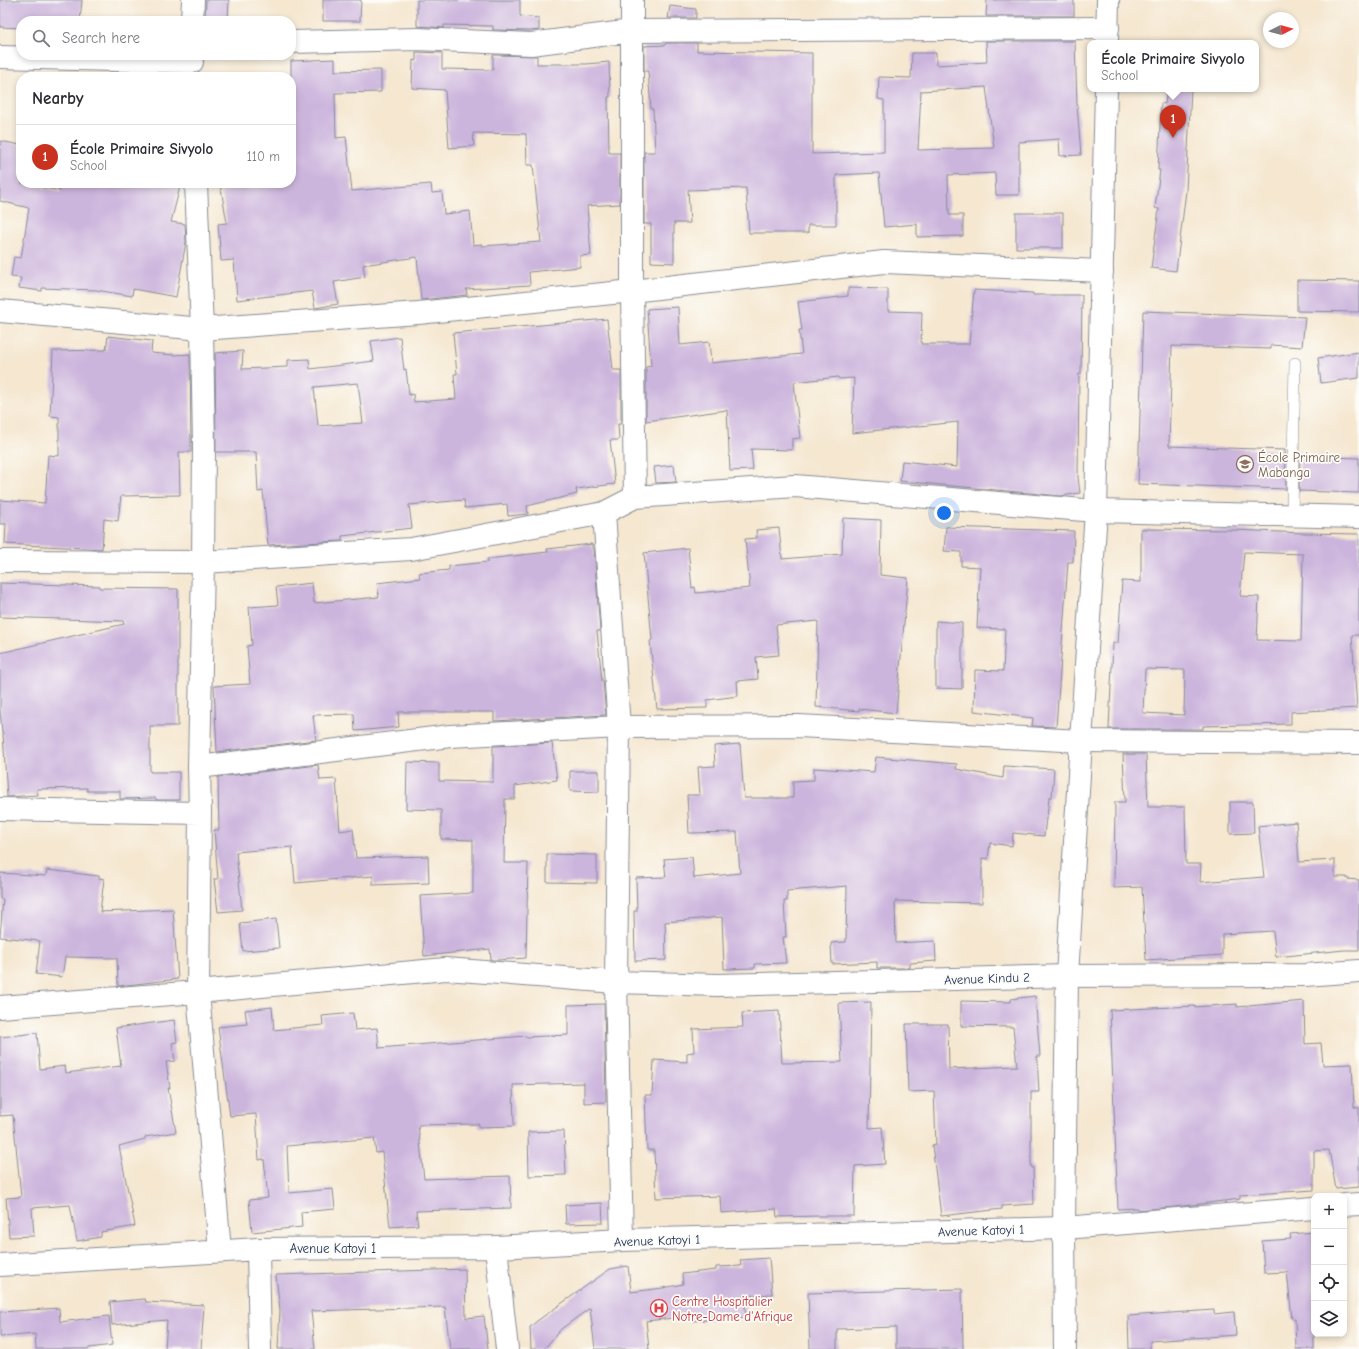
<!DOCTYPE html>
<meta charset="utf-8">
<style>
:root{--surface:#fff;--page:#f2f2f3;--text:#2b2b33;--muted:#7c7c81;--line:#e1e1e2;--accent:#c8321e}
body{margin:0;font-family:"Comic Neue",sans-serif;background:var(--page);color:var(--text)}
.controls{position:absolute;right:12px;bottom:12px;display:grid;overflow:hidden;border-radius:8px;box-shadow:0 2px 6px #0003}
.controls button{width:36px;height:36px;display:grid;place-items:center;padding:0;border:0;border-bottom:1px solid var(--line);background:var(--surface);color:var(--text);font:20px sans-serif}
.compass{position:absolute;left:1263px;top:12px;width:36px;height:36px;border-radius:50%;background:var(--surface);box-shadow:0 2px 6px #0003;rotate:84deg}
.you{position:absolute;left:944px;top:513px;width:14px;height:14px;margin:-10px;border:3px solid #fff;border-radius:50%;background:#1a73e8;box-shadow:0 0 0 6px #1a73e833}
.badge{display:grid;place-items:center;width:26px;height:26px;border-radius:50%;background:var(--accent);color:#fff;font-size:13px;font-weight:700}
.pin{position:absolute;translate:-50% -33px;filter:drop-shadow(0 1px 2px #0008)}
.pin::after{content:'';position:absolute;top:21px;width:14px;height:12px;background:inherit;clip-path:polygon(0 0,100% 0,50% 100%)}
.popup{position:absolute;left:1087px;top:40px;width:172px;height:52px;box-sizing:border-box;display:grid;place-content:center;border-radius:8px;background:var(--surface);filter:drop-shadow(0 1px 3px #0005);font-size:13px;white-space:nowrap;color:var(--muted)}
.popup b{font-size:15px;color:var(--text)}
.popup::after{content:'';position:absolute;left:50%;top:100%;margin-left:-8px;border:8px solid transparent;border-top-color:var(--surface)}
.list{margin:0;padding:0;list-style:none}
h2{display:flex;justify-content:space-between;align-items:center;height:52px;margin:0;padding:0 16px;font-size:17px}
h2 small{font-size:13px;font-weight:400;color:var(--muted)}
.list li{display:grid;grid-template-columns:26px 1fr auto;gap:12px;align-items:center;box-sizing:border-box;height:64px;padding:0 16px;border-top:1px solid var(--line)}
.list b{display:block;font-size:15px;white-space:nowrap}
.list p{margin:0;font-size:13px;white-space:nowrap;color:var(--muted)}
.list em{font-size:13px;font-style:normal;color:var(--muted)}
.icon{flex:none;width:22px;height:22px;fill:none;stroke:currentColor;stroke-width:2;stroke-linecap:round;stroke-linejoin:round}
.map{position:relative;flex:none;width:1359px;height:1349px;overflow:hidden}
.search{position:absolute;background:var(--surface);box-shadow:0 2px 6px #0003;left:16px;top:16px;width:280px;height:44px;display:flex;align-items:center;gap:10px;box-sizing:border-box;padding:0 14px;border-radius:16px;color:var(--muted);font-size:15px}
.panel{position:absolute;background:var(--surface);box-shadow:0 2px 6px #0003;left:16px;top:72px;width:280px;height:116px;border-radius:16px}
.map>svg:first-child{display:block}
</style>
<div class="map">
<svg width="1359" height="1349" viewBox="0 0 1359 1349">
<rect width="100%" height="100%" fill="#fdfcf7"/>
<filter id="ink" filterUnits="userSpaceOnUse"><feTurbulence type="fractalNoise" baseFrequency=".025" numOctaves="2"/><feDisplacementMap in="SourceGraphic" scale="8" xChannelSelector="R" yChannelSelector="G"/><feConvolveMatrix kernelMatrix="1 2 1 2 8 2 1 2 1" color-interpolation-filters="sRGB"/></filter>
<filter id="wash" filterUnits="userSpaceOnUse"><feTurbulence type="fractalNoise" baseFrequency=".012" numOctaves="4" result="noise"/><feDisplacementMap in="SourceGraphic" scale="16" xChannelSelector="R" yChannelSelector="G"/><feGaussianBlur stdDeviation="0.9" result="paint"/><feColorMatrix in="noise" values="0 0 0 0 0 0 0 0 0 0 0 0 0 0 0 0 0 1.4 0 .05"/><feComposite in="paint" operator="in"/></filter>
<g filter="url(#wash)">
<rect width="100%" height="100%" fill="#f5e7d0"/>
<g id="blocks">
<path fill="#ccb5dd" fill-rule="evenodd" d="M0,0h82l-2,21h-59v7l-21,-1z
M206,0h23l-1,21h-23z
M323,0h38l-1,21h-37z
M417,0h103v16l19,2v12l-9,1 -37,-1v-4l-49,-1v3l-27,-2z
M987,0h87v16h-88z
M670,6l26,3v9h-28z
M986,41h89l2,63 4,51 -21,1 -1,-17 -40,3v53h-23l-1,-22 -47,2 1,40h14v21l-46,1v-13l-33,3 -5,-54 -43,2v50h-28v8h-59l-3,-45 -58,2 2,33h-16v40l-23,-1v-38h-7v-72h11l-2,-43h-2l-3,-38h-4v-25l21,-1 1,-2h31v8l115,2v101l72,-2v-52l-6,-1 1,-22 32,1 1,-25h24v12l51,-3zM986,87l8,61 -76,2 3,-59z
M416,52l26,1v16l51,1v-15l44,1v8h49l23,-2 1,35h-2l1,56h11v51l-33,2 4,49 -11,1v11l-51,5 1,13 -64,4 1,6 -46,5 -4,-43 -54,8 2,12 -31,5 4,22 -23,4 -3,-17 -75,9 -3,-40 -13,1 -3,-37 9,-1 -7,-40h71v-122l44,-2v12l46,-1v22l-46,1 1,45 10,-1 6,54 79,-7 1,9 10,-1 2,22 26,-3 3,34 9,-1v2l59,-4 -8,-77h-6l-1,-31 -53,-1 1,13 -25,2 -4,-58 -33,-2 1,-28 3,1z
M1167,89h24l-5,102 -10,80 -25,-3 8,-59 -4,-1 5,-38h-2l3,-67 4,1z
M0,141l21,4v38l39,8 2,-8h119l-10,39 14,2 1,18 -10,55 -43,-8 -1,7 -36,-6 -54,-2v3l-23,-3 2,-10 -10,-1 3,-20 7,1 8,-50 -29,-7z
M1016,213h47v35h-47z
M1297,280l62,1v31l-62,-1z
M848,288l40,1v22l34,1 -1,32h48l5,-54 59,3v2h49l-1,79h-2l-1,103 2,16 -19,3 -161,-15 2,-20 55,6 1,-45 -106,11 2,-55 -15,1 -1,-2 -44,5 6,56 -8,1v11l-41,-1 2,21 -23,1 -3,-61 -81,11v-54l5,-1 -4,-57 31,-2 2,38 29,-3 2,21 91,-9 -3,-24h3l-4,-28 50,-6z
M1143,311l162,6 -3,30 -31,-2v4l-99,-3 -3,100 116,4 1,39 -148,-5z
M607,319l6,51h8v54h-3l1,16h-9l5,44 -39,5 1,5 -50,12 1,8 -20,2 -1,-12 -42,4 -1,-8 -55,5 3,23 -70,8v5l-74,4 -5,-54 -5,1 -2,-40h-40l-1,-99 28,-2 -1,18 46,-2v-7l21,-1 1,10 64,-8 -3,-20 29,-4 4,33 2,-1 3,26 4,-1 1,8 42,-3 -2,-25h3l-4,-41zM358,383l5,40 -45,3 -4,-39z
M108,336l44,5 -1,12 23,2 16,-1 1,98h-12l1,43 -59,1 -3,25 -14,-2 -2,30 -97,-5 1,-20h-6v-24l45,3 3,-48 11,1v-39l-9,-1 3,-65 53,-1z
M1359,352v26l-38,5 -3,-25z
M1300,456l59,2v35l-60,-2z
M674,465l2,17 -20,1 -2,-16z
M843,518l38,2 -1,55 28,3 -12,135 -37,-4v2l-43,-4 2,-86 -42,4 3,30 -23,2 2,22 -21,2 1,15 -31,4v8l-50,1 -7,-68 2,-1 -8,-87 44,-5 4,40 3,-1 1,6 54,-5 -5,-49 12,-1 -1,-8 23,-2 3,31 60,-5z
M946,527l128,4 -1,31h-5l-12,165 -24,-1 1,-8 -59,-7 1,-41 28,1 2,-42 -28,-1 3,-61 -19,-1v-14l-17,-1z
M1141,529l92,1 71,3 55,1v101h-7l5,73 -66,4v12l-88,2v3h-94l4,-86h5l4,-62 19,1zM1244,552l59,2 -2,87 -44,-1 2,-43 -19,-1zM1145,669l40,1 -1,45 -41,-2z
M592,544v4h2l6,83h-3l5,50h1l3,34 -112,6v-9h-96l1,15 -44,4 -1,-17 -41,1 3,25 -99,12 -3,-66 36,-2 -3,-38 5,-1 -3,-38 29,-2 -2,-18 36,-4 2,20 65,-6 -2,-14 43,-5 -1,-5 30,-3v-4l39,-4 -1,-3 61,-7 -1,-3z
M0,583l100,3 -1,2 79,1v137h-28v46h29v28h-23v-2l-36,1v-8h-33v-3l-50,1 1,6 -31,2 -4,-64h-1l-2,-23v-57l124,-29 -1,-3 -123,-4z
M936,621l26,2v66l-26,-1z
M552,743l5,37 -42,6v13h-10l-1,64h24l-2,95 -28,2h-7l-1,-11 -66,7 -4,-60 53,-3v-53l-32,-1v-29l-35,-1 1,-47 32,1v18l54,1v-36z
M740,744l4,54h49v-17l21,-1v-12l60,4 2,-15 81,7 -1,5 47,9 1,-12 50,3 -2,28h-3l-2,21h-1l-2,18 -31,-3 -1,13 -22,-3 -2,16 -6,-1v45l-87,-2 1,42 39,-2 1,20 -26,2v5h-33v-6l-45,2 -1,-21 15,-1 1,-56 -60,5v10h-3l2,36h-3l3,26 -31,1v4l-31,1 -2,-52 -57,5 1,38 -31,1 -1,-50h3l-1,-33 30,-1 -2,-18 28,-2 2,21 46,-5 -3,-41 -48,1 -2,-38h13l-2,-28 17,-1 -1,-20z
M1123,754h23l2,53h37l1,57h15l-1,18 64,-5 -6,-51 38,-4 3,40 36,-2v17h12v2l12,1v70h-15l-68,7 -3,-26 -51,3v21l-76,5 -4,-73 -28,1 1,-86h10z
M318,765l2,15 16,-1 4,52 13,-2 3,29 72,-2 1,27 -56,2v-9l-78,7 -3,-36 -56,5 6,58 -24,2 -4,-33h4l-4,-49h5l-1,-53z
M570,771h29v21l-29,-1z
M1230,802h23l1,31 -24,1z
M547,854l50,1v28l-50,-1z
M47,870l52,6v2l5,1 -4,33 73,-3 5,70 -60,7 -1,-28 -52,-1 -3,20 -26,-3 4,-33 -40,-4 3,-38h-3v-26l46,3z
M276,919l3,29 -36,3 -3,-28z
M1035,996l5,60h-3l2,36h-8v75h2l1,37 -32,2v3l-61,7 -9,-71 4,-1 -2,-53 -26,1 -2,-68h42l1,45 68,-3 -4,-39 -52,-1v-25l50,1v-3z
M1304,1001l1,43 16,-1 2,22 29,-1 2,43 5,1v79l-23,2 -7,-39 -15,1v39l-74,5v4l-65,8 -37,3v-2l-20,1 -8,-199 84,-4v1l43,-3v3z
M871,1002l-2,126 13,-1 3,37 -30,2 -1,50h-36l-41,1 -1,-8 -55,4 -1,-17 -64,2 -2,-48h-7l-2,-55h7l2,-35 33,2v-9l7,-1 -1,-23 50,-2 -1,-14 37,-2 3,52 60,-1 -3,-59z
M604,1004l2,98 -22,1v-20l-71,2 1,41 -35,1v-3l-61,1 6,54 86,-3 1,32 -95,3 2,14 -28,2 -8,-75 -6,1 -2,-15 -87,8 2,47 44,-4 2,20 -34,3 1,15 -50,5 -3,-32 19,-2 -4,-39 -5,1 -3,-46 -26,2 -12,-89 29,-3 -2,-14 27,-3 2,23 49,-5 -1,-9 31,-3 2,17 22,-2 2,20 147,-12v1l42,-2v-30z
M174,1020l3,22 -5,1 3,18 -9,1 4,26h-2l8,44 -31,5v2l-26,7 16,80 -34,6v5l-24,4 -7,-36 -38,3 2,28 -25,1 -3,-39 15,-1 -8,-82 -13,1v-79l37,-4 3,36 25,-3 1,7 55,-7 -5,-38z
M564,1131l2,44 -37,1 -1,-44z
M602,1203l1,20 -37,1 -1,-19z
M1314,1232v117h-18l-1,-30h-3l-5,-47 -23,1 -2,-32 29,-2 -1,-5z
M769,1258l3,36 -28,2 2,21 -54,4 -1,-5 -45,5 3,28h-54l-5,-41 -29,21 -17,20h-13l-1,-22 7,-6 73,-52 18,-3 3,26 32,-4 20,-4 -1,-10 34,-4v-3l25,-1 -1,-6z
M465,1269l1,49 18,-2 4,33h-38l-5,-42 -134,4 4,38h-37l2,-39 -4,-35z
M962,1289l1,60h-67v-22l-59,2v20h-27l-2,-56z
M145,1299l1,3 58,3 -3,44h-36l2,-29 -55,5 -2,-23z
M59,1308l1,14 49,-6 3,29 -23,3v1h-53l-1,-15 -35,3v-25z
M1214,1310v4l20,-2 2,23 -86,6v8h-21l-1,-33z"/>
</g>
</g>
<g filter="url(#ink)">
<use href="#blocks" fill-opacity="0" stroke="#888b97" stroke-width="1"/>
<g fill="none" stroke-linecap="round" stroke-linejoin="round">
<g stroke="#888b97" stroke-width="12">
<path id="lane" d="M1292,515l3,-152"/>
</g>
<g stroke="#888b97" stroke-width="24">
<path id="street" d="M632,0v291l3,206
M192,21l1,-21
M291,42l126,-3 114,5 101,-13 476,-3
M0,57l192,5
M196,183l6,146 2,117 -1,116 -4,205 1,46 -2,179 22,259
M0,311l202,18 216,-16 214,-22 252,-29 218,9
M604,513l15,214 -3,255 6,258
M0,561l203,1 208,-13 193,-36 31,-16 160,-11 301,25 263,6
M199,767l251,-31 169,-9 180,-1 282,15 278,2
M0,809l200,4
M0,1007l198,-15 237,-22 11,-1 170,13 102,3 349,-9 238,-1 54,-4
M1344,1205l15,-1
M496,1247l11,102
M258,1249l2,100
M0,1265l258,-16 238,-2 126,-7 442,-12 250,-20"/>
</g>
<g stroke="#888b97" stroke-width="24">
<path id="secondary" d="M1107,43l1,-43
M1065,1349l-1,-121 3,-252 14,-235 15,-230 10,-422"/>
</g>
<use href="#lane" stroke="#fff" stroke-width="11"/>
<use href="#street" stroke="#fff" stroke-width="22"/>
<use href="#secondary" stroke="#fff" stroke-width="22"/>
</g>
</g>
<defs>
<g id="school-ring" transform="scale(0.9)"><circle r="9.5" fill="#fdfcf7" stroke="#8d6e63" stroke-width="1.5"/><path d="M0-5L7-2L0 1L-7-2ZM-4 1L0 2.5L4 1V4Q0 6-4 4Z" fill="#8d6e63"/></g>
<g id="hospital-ring" transform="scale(0.9)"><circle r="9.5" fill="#fdfcf7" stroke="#e0444e" stroke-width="1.5"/><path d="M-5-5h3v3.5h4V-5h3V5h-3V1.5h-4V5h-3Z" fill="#e0444e"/></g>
</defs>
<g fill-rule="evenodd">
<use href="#school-ring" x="1245" y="464"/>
<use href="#hospital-ring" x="659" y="1308"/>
</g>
<g text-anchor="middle" stroke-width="3.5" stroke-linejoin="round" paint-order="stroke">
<g font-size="13" fill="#785e54" stroke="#fdfcf7" text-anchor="start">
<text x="1258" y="462">École Primaire<tspan x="1258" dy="15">Mabanga</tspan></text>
</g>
<g font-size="13" fill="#1b2f5e" stroke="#fdfcf7">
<text transform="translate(987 978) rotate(-2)" y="5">Avenue Kindu 2</text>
<text transform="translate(981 1230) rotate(-2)" y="5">Avenue Katoyi 1</text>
<text transform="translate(657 1240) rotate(-2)" y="5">Avenue Katoyi 1</text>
<text x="333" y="1253">Avenue Katoyi 1</text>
</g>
<g font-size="13" fill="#be3a42" stroke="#fdfcf7" text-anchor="start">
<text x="672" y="1306">Centre Hospitalier<tspan x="672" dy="15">Notre-Dame d'Afrique</tspan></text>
</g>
</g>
</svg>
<div class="controls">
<button>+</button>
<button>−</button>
<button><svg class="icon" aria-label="locate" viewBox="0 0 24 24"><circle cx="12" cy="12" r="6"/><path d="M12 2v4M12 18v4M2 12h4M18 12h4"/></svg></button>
<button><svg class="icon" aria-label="layers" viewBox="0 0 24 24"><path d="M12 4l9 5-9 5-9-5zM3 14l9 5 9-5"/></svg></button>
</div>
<svg class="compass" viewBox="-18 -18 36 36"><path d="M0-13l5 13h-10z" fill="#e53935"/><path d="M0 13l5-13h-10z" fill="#7c7c81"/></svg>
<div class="you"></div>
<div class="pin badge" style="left:1173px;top:138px">1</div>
<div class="popup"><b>École Primaire Sivyolo</b>School</div>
<div class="search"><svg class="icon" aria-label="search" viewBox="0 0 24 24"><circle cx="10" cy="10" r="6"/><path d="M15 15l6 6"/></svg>Search here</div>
<section class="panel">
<h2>Nearby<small></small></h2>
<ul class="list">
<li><span class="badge">1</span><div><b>École Primaire Sivyolo</b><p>School</p></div><em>110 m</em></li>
</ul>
</section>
</div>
